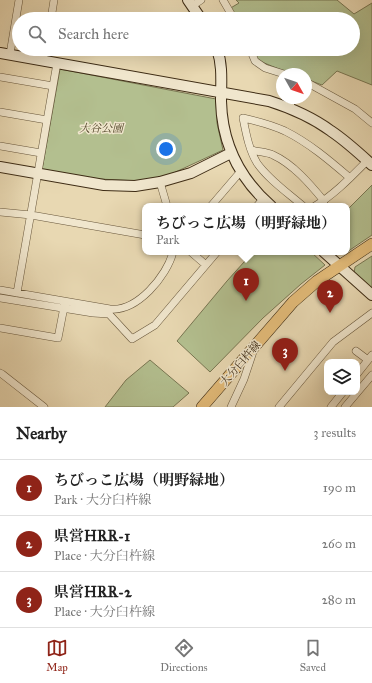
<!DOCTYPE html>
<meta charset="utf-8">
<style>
:root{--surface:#fff;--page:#f6f6f6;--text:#222;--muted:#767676;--line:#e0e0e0;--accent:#8f2418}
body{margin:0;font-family:"IM FELL Great Primer","Noto Serif JP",serif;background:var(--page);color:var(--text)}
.controls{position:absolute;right:12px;bottom:12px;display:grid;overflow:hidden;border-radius:8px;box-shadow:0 4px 16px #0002}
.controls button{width:36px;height:36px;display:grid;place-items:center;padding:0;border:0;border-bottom:1px solid var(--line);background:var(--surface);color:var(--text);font:20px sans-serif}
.compass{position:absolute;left:276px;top:68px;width:36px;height:36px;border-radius:50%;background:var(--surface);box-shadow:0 4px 16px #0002;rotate:130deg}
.you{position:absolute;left:166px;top:149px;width:14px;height:14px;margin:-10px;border:3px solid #fff;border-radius:50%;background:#1a73e8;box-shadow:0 0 0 6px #1a73e833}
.badge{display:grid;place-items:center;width:26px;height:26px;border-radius:50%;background:var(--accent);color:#fff;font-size:13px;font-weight:700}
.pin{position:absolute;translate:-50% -33px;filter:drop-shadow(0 1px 2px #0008)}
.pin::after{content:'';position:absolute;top:21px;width:14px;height:12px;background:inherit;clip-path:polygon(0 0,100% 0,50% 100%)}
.popup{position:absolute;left:142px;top:203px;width:208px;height:52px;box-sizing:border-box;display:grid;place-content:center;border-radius:8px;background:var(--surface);filter:drop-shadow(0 1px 3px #0005);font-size:13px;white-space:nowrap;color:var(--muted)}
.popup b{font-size:15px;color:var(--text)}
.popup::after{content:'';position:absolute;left:50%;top:100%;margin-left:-8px;border:8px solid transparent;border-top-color:var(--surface)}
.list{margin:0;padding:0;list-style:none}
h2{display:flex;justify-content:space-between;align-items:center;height:52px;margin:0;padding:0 16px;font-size:17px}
h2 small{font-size:13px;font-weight:400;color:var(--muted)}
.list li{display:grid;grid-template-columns:26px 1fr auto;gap:12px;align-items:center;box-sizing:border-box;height:56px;padding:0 16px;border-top:1px solid var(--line)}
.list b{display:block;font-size:15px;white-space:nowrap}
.list p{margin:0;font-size:13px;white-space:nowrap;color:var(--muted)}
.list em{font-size:13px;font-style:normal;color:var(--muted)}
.icon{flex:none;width:22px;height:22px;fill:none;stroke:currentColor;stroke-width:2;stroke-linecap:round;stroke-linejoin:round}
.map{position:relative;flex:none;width:372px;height:407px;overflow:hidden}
.search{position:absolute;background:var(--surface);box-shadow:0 4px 16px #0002;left:12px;right:12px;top:12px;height:44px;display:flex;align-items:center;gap:10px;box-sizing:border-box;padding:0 14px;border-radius:22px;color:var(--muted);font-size:15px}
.sheet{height:220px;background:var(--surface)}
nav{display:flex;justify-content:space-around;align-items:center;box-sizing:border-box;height:56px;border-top:1px solid var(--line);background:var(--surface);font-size:11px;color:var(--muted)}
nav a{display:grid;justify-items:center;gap:2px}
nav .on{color:var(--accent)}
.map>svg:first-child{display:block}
</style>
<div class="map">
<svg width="372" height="407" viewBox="0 0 372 407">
<rect width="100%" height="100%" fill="#e8d8b2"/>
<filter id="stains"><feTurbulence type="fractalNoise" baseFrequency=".005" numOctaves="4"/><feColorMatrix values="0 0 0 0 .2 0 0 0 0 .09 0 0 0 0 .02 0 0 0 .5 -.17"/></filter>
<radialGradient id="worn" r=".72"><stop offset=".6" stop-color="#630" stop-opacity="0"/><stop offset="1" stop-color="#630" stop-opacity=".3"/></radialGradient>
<path fill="#b3bf8f" stroke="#787652" d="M236,0h101l17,14 18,-11v82l-35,-14 -15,14 -16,-6v-5h-15l-34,-14 -6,-11h102v-30h-118l-6,-10 10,-6z
M60,69l156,30 1,24 6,27 -56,26 -28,5 -40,-2 -57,-9z
M372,185v50l-25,17v-42z
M253,252h58l14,13 -24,19 -38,34 -53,54 -33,-31 50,-60z
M372,256v33l-18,-16 1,-6z
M150,360l39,33 -16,14h-68l21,-27z"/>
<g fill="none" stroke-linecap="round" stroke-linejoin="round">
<g stroke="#68573c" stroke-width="8">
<path id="street" d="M223,0l11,19
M192,6l9,-6
M51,19l3,-19
M250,49l5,12 10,7 19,6
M10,54l9,-54
M43,60l2,-11
M0,77l53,9
M306,82l49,27 17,14
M289,108l4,-10
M0,112l47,8
M0,146l41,7
M252,150c6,2 15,2 21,5 20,9 37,29 51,46
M160,182l7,24
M211,206l30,-35
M257,206l6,-7
M303,206c-15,-13 -34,-26 -46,-43 -8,-13 -11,-30 -14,-45 14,3 29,7 42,13 24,12 44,29 65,47
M315,206c20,-12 36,-29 52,-45
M0,212l31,3 114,20
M191,252l15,13
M0,290l110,19c27,3 57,-33 63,-57
M17,293l40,-230
M0,298l93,15 16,1 23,25 23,-14 62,-73
M0,328l58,10 6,-31
M356,351l12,9
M0,373l2,1 42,33
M357,374l15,-19
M231,407l13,-28 10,-30
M279,407l54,-65 39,-29
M331,407l12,-15
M345,407l27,-32"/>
</g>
<g stroke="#3e2c15" stroke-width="12">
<path id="secondary" d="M188,0l13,19
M217,49c6,17 4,34 4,52 1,43 18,77 50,105
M0,53l269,48c22,7 43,16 62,30 15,10 28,22 41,34
M0,167l104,18 31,1 25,-4 31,-9 40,-20
M324,252l48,43"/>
</g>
<g stroke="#3e2c15" stroke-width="12">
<path id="primary" d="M202,407l91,-105 24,-21 55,-37"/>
</g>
<use href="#street" stroke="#f0e6cd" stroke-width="7"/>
<use href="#secondary" stroke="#f0e6cd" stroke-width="10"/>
<use href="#primary" stroke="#e4bc79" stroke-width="11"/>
</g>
<g text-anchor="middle" stroke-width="3" stroke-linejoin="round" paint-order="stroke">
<g font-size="11" font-style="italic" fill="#55492d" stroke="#f0e6cd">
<text x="101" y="132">大谷公園</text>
</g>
<g font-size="11" fill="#3e2c15" stroke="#f0e6cd">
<text transform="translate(240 363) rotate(-49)" y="4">大分臼杵線</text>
</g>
</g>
<rect width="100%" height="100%" filter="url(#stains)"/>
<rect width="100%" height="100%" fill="url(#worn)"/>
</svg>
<div class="controls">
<button><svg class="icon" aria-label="layers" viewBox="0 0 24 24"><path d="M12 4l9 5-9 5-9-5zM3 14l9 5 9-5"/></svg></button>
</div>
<svg class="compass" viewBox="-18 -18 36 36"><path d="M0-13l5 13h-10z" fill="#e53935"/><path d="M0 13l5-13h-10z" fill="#767676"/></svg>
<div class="you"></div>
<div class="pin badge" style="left:246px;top:301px">1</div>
<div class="popup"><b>ちびっこ広場（明野緑地）</b>Park</div>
<div class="pin badge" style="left:330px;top:313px">2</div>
<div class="pin badge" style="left:285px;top:371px">3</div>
<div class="search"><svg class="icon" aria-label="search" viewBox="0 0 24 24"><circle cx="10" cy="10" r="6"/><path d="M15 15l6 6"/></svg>Search here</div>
</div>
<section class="sheet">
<h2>Nearby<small>3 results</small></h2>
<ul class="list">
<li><span class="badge">1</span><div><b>ちびっこ広場（明野緑地）</b><p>Park · 大分臼杵線</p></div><em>190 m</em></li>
<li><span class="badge">2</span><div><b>県営HRR-1</b><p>Place · 大分臼杵線</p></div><em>260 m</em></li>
<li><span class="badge">3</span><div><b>県営HRR-2</b><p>Place · 大分臼杵線</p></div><em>280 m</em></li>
</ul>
</section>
<nav>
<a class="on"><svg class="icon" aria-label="map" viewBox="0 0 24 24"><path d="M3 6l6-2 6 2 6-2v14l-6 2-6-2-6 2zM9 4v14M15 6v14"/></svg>Map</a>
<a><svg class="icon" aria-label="directions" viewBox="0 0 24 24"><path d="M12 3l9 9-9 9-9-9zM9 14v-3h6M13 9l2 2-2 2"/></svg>Directions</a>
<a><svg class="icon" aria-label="saved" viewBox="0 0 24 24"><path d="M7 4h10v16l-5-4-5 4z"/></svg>Saved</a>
</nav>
